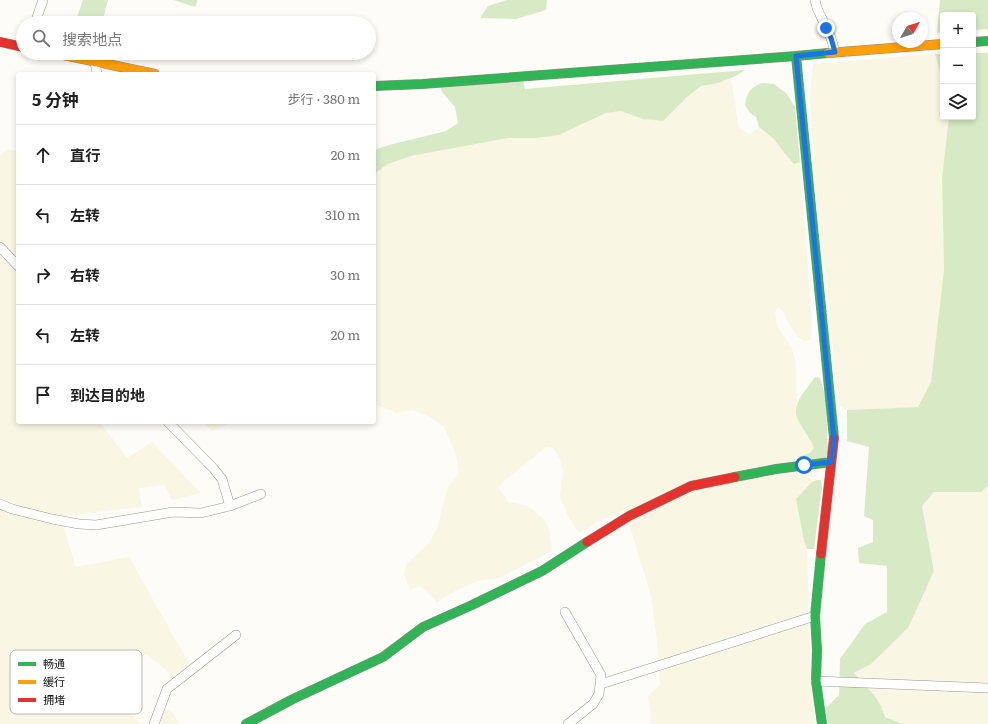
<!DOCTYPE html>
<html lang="zh">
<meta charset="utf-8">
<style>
:root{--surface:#fff;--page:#f6f6f6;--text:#222;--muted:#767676;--line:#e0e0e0}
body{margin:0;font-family:Literata,"Noto Sans SC",serif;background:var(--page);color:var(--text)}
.controls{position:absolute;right:12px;top:12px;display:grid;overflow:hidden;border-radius:4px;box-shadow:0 2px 6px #0003}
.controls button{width:36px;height:36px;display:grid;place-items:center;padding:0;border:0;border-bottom:1px solid var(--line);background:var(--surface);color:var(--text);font:20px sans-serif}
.compass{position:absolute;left:892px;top:12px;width:36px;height:36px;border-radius:50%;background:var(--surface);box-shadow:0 2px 6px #0003;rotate:51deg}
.stop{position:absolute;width:12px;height:12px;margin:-9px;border:3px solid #1a73e8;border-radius:50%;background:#fff}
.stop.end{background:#1a73e8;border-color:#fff;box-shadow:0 1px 4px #0008}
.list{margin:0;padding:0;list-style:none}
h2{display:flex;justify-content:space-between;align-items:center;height:52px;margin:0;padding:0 16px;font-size:17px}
h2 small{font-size:13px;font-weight:400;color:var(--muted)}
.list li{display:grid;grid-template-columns:26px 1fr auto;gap:12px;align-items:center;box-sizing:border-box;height:60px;padding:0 16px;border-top:1px solid var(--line)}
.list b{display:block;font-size:15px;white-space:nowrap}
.list em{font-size:13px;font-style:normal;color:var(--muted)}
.icon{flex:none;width:22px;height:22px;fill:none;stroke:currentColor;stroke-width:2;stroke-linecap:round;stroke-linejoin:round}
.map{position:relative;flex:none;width:988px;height:724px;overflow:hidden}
.search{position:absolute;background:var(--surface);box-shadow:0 2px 6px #0003;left:16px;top:16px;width:360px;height:44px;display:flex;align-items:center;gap:10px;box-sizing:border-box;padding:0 14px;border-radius:22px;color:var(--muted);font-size:15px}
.panel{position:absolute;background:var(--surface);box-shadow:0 2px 6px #0003;left:16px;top:72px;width:360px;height:352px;border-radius:4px}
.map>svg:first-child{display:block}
</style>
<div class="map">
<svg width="988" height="724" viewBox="0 0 988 724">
<rect width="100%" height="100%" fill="#fdfcf7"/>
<path fill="#f9f7e4" d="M935,54l8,28v35h6l-7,61 2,92 -13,112 -13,25 -71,3 -8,-4 -25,-235 -4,-74 3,-33z
M731,78l8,50 11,6 9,-7 15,12 11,15 9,10 6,-2 12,160 -1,18 -6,1 -8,-5 -7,-10 -7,-15 -5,-4 -3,6 2,12 15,24 4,14 1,55 13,22 4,8 -4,5 -10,3 3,13 9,13 -16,17 8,42 3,8 4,138 4,37h-164v-4l-3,-24 12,-11 -3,-45 -6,-44 -26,-86 -27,12 -20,11 -9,-15 -8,-19 -1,-4 3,-23 -3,-13 -7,-11 -7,-1 -44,36 -4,5 11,14 18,4 16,12 6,11 3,22 -53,27 -22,3 -18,8 -22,13 -17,-16 -10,4 -6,-16 3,-11 22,-20 9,-17 5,-22 5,-17 11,-13 -2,-16 -13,-31 -14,-10 -18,-7 -15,3 -23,-9v-230l14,-10 23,-8 97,-18h28l23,-3 47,-22 15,-2 22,8 44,-22 14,-11 17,-3z
M8,149l9,2 1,5v266h82l27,36 25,-16 49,51 -29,7 -8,-15 -25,3 3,19 -82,9 16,51 53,-10 61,108 -18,10 -26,-21 -23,25 13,10 -12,20 18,15h-142v-568l3,-4z
M202,422h36l-7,1 -19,8z
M988,486v238h-85l-18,-7 -4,-11 -27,-33 17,-9 63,-93 -12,-65 12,-14h47z
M158,702l16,12 5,10h-32z"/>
<path fill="#d8eac5" d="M83,0h25l-6,23h-27z
M173,0h24l-1,7z
M507,0h40l-1,10 -30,9 -36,-1 8,-12z
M940,0h48v29l-15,1v-15h-30v17l-6,1z
M973,53h15v433l-7,6h-47l-12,14 12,65 -26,57 -37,36 -17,9 20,22 7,11 4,11 18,7h-75l-3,-15 14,-14 1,-36 25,-35 22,-12v-46l-28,-3 -1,-15 15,-6v-22l-9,-4 5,-69 -22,-6v-31l71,-3 13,-25 13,-112 -2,-92 7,-61h24z
M935,54h8v28z
M745,70l-9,6 -18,7 -17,3 -14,11 -24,24 -20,-2 -22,-8 -15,2 -47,22 -23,3h-28l-97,18 -23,8 -14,10v-24l15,-5 57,-14 12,-8 -3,-16 -13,-15 -1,-5 82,-7 2,9z
M762,83l12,1 12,9 9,14 5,55 -6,2 -9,-10 -11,-15 -15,-12 -3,-10 -6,-4 -5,-8c3,-14 4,-16 17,-22z
M815,377l5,1 6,20 2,55 -3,5 -29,2 4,-4 10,-3 4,-5c-4,-10 -11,-18 -16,-28 -8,-15 9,-31 17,-43z
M817,480h4l1,7 -8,62h-7l-3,-8 -8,-42 16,-17z"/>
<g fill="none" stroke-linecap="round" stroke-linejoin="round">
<g stroke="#979795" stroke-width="10">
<path id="street" d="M815,0l2,8 14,30 4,14
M35,23l8,-23
M95,62l2,12
M0,247l18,19
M168,422l45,46 9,11 8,27
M0,504l12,5 40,10 27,5 17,1 77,-13 28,1 29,-7 31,-12
M565,612l36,63 -2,19 -6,10 -25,20
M816,681l172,7
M601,684l214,-68
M154,724l13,-35 69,-54"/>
</g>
<g stroke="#8e8d8b" stroke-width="10">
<path id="fast" d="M973,42l15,-1
M796,56l38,382
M374,86l48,-2 374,-28 32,-3
M735,477l41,-8 55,-7
M821,554l-6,62 2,34 -1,31 6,43
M246,724l47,-25 90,-42 40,-30 49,-22 70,-34 45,-29"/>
</g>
<g stroke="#8e8d8b" stroke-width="10">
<path id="slow" d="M54,53l101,21
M828,53l115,-9"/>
</g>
<g stroke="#8e8d8b" stroke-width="10">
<path id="jam" d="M0,42l23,5
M587,542l42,-26 62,-30 44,-9
M821,554l13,-116"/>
</g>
<use href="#street" stroke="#fffffe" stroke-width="9"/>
<use href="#fast" stroke="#30b455" stroke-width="9"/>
<use href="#slow" stroke="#ff9f0a" stroke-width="9"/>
<use href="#jam" stroke="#e5322d" stroke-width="9"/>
</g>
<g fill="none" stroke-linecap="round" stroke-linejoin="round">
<path stroke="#1a73e8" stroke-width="5" d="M804,465l27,-3 3,-22 -38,-384 39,-4 -4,-14 -5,-10"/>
</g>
<rect x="10" y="650" width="132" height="64" rx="6" fill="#fff" stroke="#b8b8b8" stroke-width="1"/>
<rect x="18" y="662" width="18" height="4" fill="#30b455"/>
<rect x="18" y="680" width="18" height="4" fill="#ff9f0a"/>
<rect x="18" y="698" width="18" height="4" fill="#e5322d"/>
<g font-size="11" fill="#111">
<text x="43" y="668">畅通</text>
<text x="43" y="686">缓行</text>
<text x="43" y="704">拥堵</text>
</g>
</svg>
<div class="controls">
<button>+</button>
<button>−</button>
<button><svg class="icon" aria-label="layers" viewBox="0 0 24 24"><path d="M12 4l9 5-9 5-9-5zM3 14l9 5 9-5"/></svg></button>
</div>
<svg class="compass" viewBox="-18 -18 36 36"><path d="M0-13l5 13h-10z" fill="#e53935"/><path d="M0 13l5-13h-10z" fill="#767676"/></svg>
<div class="stop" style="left:804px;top:465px"></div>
<div class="stop end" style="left:826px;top:28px"></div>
<div class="search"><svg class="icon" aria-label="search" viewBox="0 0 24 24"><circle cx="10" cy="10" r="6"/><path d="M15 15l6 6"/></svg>搜索地点</div>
<section class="panel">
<h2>5 分钟<small>步行 · 380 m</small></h2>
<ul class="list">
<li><svg class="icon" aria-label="ahead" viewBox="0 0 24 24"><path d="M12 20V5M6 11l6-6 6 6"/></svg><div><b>直行</b></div><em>20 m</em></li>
<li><svg class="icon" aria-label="left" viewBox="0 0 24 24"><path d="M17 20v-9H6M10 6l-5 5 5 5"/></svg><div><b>左转</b></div><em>310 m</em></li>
<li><svg class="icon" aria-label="right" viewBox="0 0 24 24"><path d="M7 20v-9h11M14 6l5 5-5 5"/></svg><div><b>右转</b></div><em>30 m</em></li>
<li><svg class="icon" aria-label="left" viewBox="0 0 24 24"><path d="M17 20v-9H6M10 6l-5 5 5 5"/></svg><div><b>左转</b></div><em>20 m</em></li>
<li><svg class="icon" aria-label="arrive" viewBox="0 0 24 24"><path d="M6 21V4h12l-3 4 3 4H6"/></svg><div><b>到达目的地</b></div></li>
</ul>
</section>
</div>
